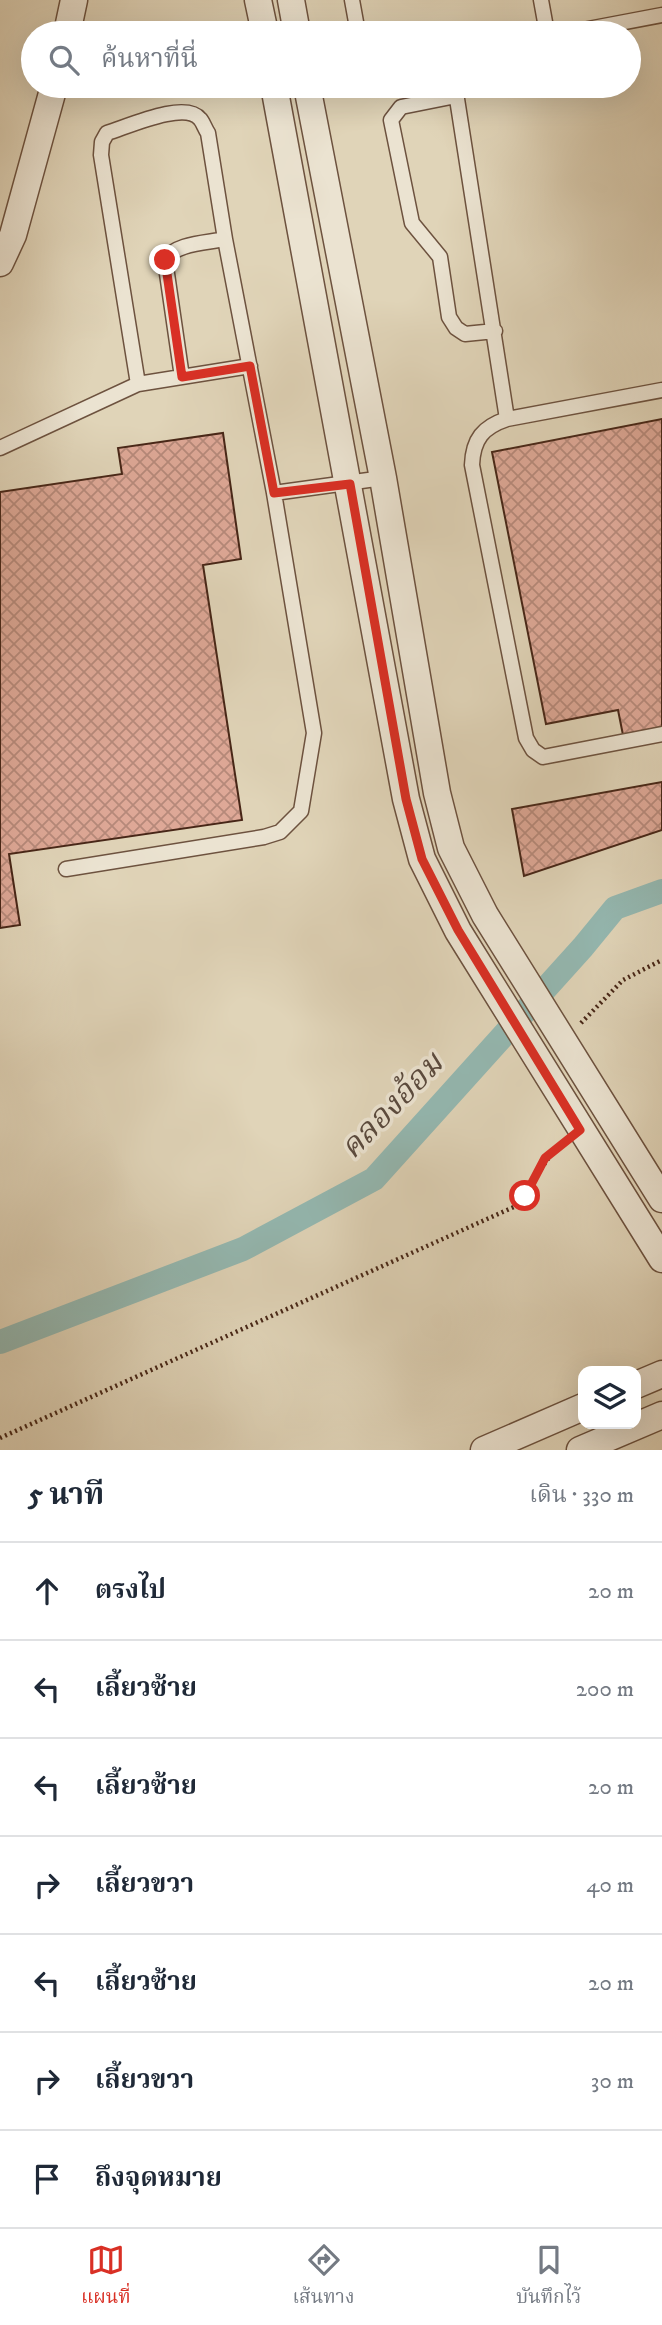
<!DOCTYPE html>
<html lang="th">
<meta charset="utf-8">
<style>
:root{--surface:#fff;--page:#f2f2f3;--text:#1f2937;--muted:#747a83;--line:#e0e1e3;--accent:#d93025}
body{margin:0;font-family:"IM FELL DW Pica","Noto Serif Thai",serif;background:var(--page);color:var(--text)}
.controls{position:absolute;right:21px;bottom:21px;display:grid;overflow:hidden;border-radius:14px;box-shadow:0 7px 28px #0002}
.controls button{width:63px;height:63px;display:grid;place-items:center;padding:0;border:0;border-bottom:2px solid var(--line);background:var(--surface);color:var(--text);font:35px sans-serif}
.stop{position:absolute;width:21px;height:21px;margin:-16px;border:5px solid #d93025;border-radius:50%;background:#fff}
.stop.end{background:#d93025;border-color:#fff;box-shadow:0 2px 7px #0008}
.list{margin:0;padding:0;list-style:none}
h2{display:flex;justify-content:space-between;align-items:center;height:91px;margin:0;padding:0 28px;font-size:30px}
h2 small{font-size:23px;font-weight:400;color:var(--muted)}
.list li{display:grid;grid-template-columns:46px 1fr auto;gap:21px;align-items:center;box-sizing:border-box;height:98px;padding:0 28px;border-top:2px solid var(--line)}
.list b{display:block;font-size:26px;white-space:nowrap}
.list em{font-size:23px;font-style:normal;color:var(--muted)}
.icon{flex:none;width:38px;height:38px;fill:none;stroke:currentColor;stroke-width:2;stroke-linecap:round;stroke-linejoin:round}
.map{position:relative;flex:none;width:662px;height:1450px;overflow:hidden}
.search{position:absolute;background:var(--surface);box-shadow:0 7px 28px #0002;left:21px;right:21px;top:21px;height:77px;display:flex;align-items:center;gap:18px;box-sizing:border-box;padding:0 24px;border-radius:38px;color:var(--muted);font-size:26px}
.sheet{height:777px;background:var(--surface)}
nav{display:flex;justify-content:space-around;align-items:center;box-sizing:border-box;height:98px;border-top:2px solid var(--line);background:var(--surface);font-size:19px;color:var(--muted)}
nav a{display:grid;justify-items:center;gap:4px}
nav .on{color:var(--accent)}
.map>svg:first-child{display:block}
</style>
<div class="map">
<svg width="662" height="1450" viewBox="0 0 662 1450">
<defs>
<pattern id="building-cross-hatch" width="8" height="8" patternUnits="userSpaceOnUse" patternTransform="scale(1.75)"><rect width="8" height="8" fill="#dea897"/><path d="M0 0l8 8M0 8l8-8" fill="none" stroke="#b6897a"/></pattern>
</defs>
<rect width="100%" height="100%" fill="#e0d4b8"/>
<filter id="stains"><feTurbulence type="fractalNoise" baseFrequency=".00286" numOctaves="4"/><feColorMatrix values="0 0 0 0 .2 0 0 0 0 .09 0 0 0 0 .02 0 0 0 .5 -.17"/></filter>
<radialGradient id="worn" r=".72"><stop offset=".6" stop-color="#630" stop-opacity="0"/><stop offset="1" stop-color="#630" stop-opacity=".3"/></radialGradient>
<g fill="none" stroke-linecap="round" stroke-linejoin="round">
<path stroke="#94b8b1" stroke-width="24" d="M0,1342l243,-93 131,-70 209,-232 32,-39 47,-17"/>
</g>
<path fill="url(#building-cross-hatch)" stroke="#472617" stroke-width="2" d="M662,419v308l-39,8 -5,-25 -72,14 -54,-272z
M223,433l18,126 -38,6 39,255 -233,34 11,71 -20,3v-436l122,-18 -4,-26z
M662,782v48l-138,46 -12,-67z"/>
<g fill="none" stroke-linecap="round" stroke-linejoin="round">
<g stroke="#6d523f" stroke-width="17">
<path id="service" d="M352,0l6,33
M541,0l6,33
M567,33l95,-18
M455,86l52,333 155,-29
M456,96l-55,11 -10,13 21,103 28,34 9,60 7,11 9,6 30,-3
M182,377l-17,-117c10,-17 42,-17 60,-21
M138,384l112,-18
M507,419c-24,8 -34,20 -35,46l54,273 7,12 10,7 119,-23
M0,448l138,-64 -37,-229 1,-13 5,-9c20,-6 78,-33 93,-14 3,3 5,10 8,14l17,106 49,254
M66,869l198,-32 16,-5 21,-21 13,-78 -40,-240 109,-15"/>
</g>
<g stroke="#6d523f" stroke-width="29">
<path id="minor" d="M258,0l7,33
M291,0l6,33
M67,33l7,-33
M274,86l132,713 16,60 36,72 204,328
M307,86l76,392 54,315 14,55 34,67 177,284
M0,263l13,-28 41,-149
M636,1385l26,-11
M484,1450l99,-43
M580,1450l82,-35"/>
</g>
<path stroke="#472617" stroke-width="4.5" stroke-dasharray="2 3.5" stroke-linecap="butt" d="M581,1023l42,-43 39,-20
M0,1438l516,-232c20,-21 23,-43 48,-64"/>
<use href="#service" stroke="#ebe3d1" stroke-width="14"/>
<use href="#minor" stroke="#ebe3d1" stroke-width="26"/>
</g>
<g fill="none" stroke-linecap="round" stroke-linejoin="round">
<path stroke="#d93025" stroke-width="9" d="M165,260l17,117 68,-11 24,127 76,-9 56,315 16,60 36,71 122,200 -35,28 -20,38"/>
</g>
<g text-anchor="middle" stroke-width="7" stroke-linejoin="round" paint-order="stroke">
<g font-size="32" font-style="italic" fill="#5a4a3e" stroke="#ebe3d1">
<text transform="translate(391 1105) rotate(-46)" y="11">คลองอ้อม</text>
</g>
</g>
<rect width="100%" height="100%" filter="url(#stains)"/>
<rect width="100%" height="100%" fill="url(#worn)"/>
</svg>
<div class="controls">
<button><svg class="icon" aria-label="layers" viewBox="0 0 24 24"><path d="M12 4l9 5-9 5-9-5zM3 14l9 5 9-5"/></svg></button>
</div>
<div class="stop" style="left:525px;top:1196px"></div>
<div class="stop end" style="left:165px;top:260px"></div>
<div class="search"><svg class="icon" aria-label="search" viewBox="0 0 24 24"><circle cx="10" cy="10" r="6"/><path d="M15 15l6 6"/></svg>ค้นหาที่นี่</div>
</div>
<section class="sheet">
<h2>5 นาที<small>เดิน · 330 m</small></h2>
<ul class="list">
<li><svg class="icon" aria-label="ahead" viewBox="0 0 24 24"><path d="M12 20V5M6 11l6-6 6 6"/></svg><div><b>ตรงไป</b></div><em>20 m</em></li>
<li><svg class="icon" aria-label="left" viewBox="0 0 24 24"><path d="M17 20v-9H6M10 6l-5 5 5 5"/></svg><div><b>เลี้ยวซ้าย</b></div><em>200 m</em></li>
<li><svg class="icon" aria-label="left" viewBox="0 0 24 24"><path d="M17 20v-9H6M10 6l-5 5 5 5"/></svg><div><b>เลี้ยวซ้าย</b></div><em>20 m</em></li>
<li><svg class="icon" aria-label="right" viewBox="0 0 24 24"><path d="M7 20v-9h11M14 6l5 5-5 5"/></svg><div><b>เลี้ยวขวา</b></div><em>40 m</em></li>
<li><svg class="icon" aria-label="left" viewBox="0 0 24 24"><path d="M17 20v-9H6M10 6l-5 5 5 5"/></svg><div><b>เลี้ยวซ้าย</b></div><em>20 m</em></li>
<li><svg class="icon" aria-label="right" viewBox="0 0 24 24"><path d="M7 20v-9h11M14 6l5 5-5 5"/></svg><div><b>เลี้ยวขวา</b></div><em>30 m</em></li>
<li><svg class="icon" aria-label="arrive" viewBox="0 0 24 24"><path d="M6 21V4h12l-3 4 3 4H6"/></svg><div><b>ถึงจุดหมาย</b></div></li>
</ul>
</section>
<nav>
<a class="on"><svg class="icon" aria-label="map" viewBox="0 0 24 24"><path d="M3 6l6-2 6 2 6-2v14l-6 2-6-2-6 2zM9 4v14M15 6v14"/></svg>แผนที่</a>
<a><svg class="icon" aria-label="directions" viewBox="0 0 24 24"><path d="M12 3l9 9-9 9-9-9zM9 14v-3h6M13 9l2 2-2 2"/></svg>เส้นทาง</a>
<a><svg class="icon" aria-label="saved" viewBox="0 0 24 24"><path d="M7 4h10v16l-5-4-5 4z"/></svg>บันทึกไว้</a>
</nav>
